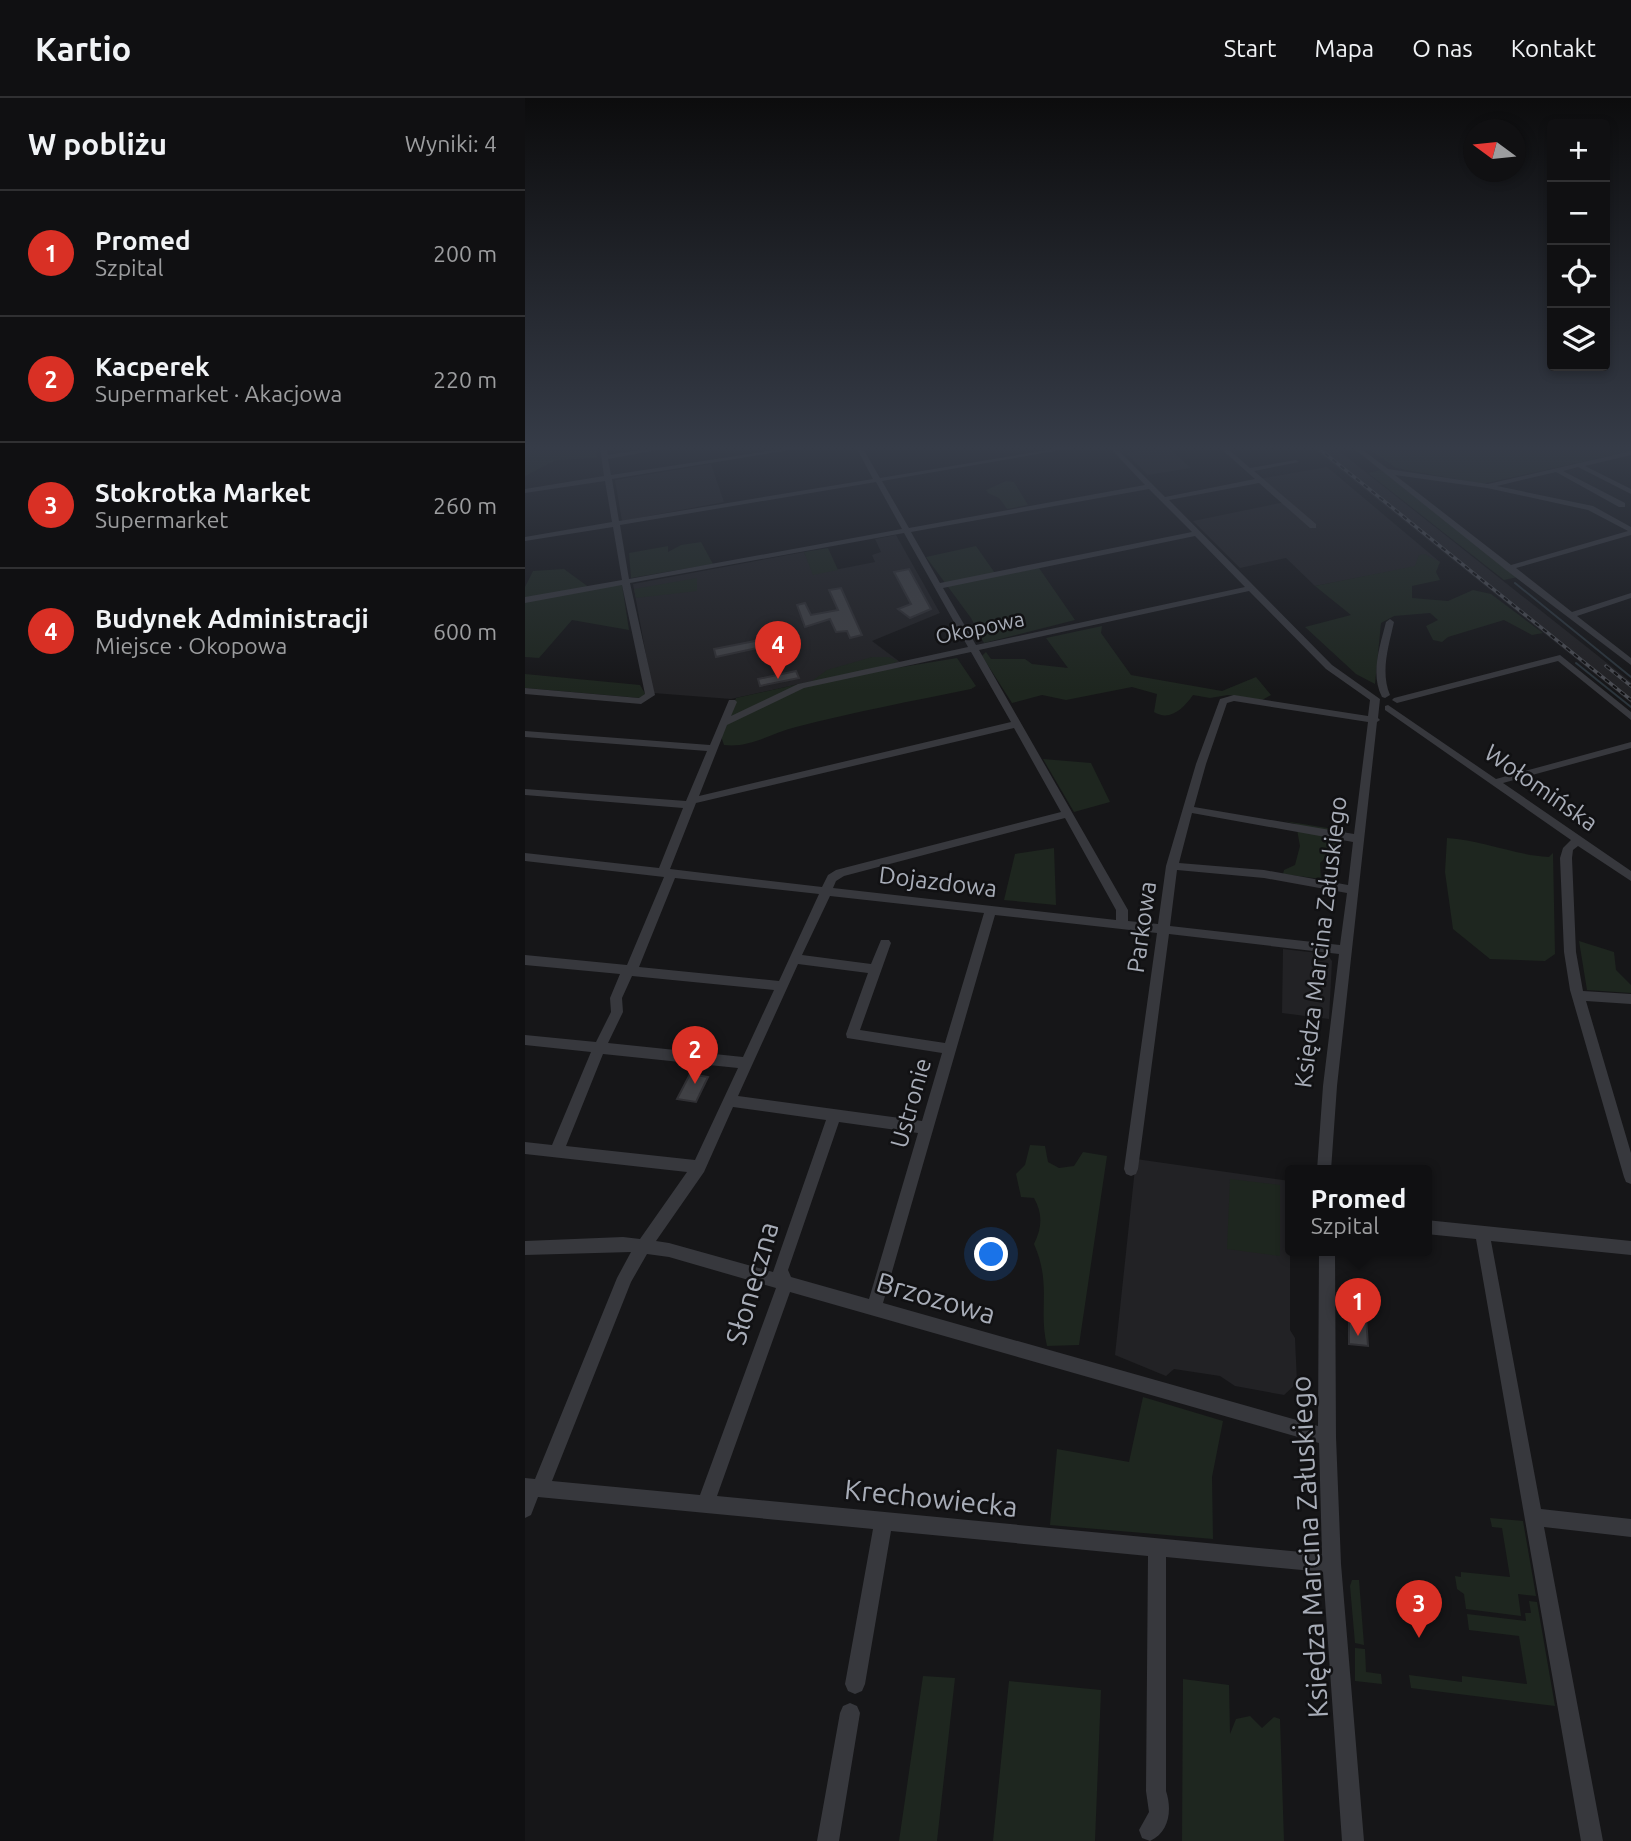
<!DOCTYPE html>
<html lang="pl">
<meta charset="utf-8">
<style>
:root{--surface:#101012;--page:#19191b;--text:#f1f3f6;--muted:#9c9d9f;--line:#303032;--accent:#d93025}
body{margin:0;font-family:Ubuntu,sans-serif;background:var(--page);color:var(--text)}
.controls{position:absolute;right:21px;top:21px;display:grid;overflow:hidden;border-radius:7px;box-shadow:0 4px 10px #0003}
.controls button{width:63px;height:63px;display:grid;place-items:center;padding:0;border:0;border-bottom:2px solid var(--line);background:var(--surface);color:var(--text);font:35px sans-serif}
.compass{position:absolute;left:938px;top:21px;width:63px;height:63px;border-radius:50%;background:var(--surface);box-shadow:0 4px 10px #0003;rotate:285deg}
.you{position:absolute;left:467px;top:1157px;width:24px;height:24px;margin:-18px;border:5px solid #fff;border-radius:50%;background:#1a73e8;box-shadow:0 0 0 10px #1a73e833}
.badge{display:grid;place-items:center;width:46px;height:46px;border-radius:50%;background:var(--accent);color:#fff;font-size:23px;font-weight:700}
.pin{position:absolute;translate:-50% -58px;filter:drop-shadow(0 2px 4px #0008)}
.pin::after{content:'';position:absolute;top:37px;width:24px;height:21px;background:inherit;clip-path:polygon(0 0,100% 0,50% 100%)}
.popup{position:absolute;left:760px;top:1067px;width:147px;height:91px;box-sizing:border-box;display:grid;place-content:center;border-radius:7px;background:var(--surface);filter:drop-shadow(0 2px 5px #0005);font-size:23px;white-space:nowrap;color:var(--muted)}
.popup b{font-size:26px;color:var(--text)}
.popup::after{content:'';position:absolute;left:50%;top:100%;margin-left:-14px;border:14px solid transparent;border-top-color:var(--surface)}
.list{margin:0;padding:0;list-style:none}
h2{display:flex;justify-content:space-between;align-items:center;height:91px;margin:0;padding:0 28px;font-size:30px}
h2 small{font-size:23px;font-weight:400;color:var(--muted)}
.list li{display:grid;grid-template-columns:46px 1fr auto;gap:21px;align-items:center;box-sizing:border-box;height:126px;padding:0 28px;border-top:2px solid var(--line)}
.list b{display:block;font-size:26px;white-space:nowrap}
.list p{margin:0;font-size:23px;white-space:nowrap;color:var(--muted)}
.list em{font-size:23px;font-style:normal;color:var(--muted)}
.icon{flex:none;width:38px;height:38px;fill:none;stroke:currentColor;stroke-width:2;stroke-linecap:round;stroke-linejoin:round}
.map{position:relative;flex:none;width:1106px;height:1743px;overflow:hidden}
header{display:flex;align-items:center;gap:42px;box-sizing:border-box;height:98px;padding:0 35px;background:var(--surface);border-bottom:2px solid var(--line)}
header strong{font-size:33px}
nav{display:flex;gap:38px;margin-inline-start:auto;font-size:24px}
main{display:flex}
aside{flex:1;background:var(--surface)}
.map>svg:first-child{display:block}
</style>
<header>
<strong>Kartio</strong>
<nav><a>Start</a><a>Mapa</a><a>O nas</a><a>Kontakt</a></nav>
</header>
<main>
<aside>
<h2>W pobliżu<small>Wyniki: 4</small></h2>
<ul class="list">
<li><span class="badge">1</span><div><b>Promed</b><p>Szpital</p></div><em>200 m</em></li>
<li><span class="badge">2</span><div><b>Kacperek</b><p>Supermarket · Akacjowa</p></div><em>220 m</em></li>
<li><span class="badge">3</span><div><b>Stokrotka Market</b><p>Supermarket</p></div><em>260 m</em></li>
<li><span class="badge">4</span><div><b>Budynek Administracji</b><p>Miejsce · Okopowa</p></div><em>600 m</em></li>
</ul>
</aside>
<div class="map">
<svg width="1106" height="1743" viewBox="0 0 1106 1743">
<rect width="100%" height="100%" fill="#161618"/>
<path fill="#222225" d="M643,349l23,21 -43,7 -22,-22z
M787,349h22l297,235v21z
M186,366l13,38 -102,19 -7,-41z
M802,369l113,95 -125,24 -29,-28 -46,10 -47,-47 92,-19 -26,-23z
M371,437l44,78 -68,28 28,21 -169,37 -78,-6 -20,-109 171,-32 10,22 61,-12 -3,-7 9,-3 -6,-13z
M758,851l44,5 5,7 -3,58 -47,-6z
M611,1061l154,22v149l5,8 2,45 -13,12 -49,-9 -15,-10 -46,-7 -8,7 -51,-21z"/>
<path fill="#1e261f" d="M21,349h50l1,11 -41,2 -31,16v-26z
M841,349h265v4l-149,33 -86,-16z
M856,372l137,107 -14,3 -136,-107z
M481,383l8,1 14,23 -21,4 -8,-11 -11,-5 -2,-3z
M176,444l12,22 -82,14 -2,-25 39,-7v6l13,-7z
M451,448l21,30 42,-8 36,52 -91,23 -13,-25 -45,-61z
M303,450l10,22 -25,5 -9,-23z
M900,456l15,8 -4,10 4,8 -28,6v12l36,3 25,-11 18,4 52,39 -11,2 -28,-15 -56,17 -6,5 -9,-2 -7,-14 12,-6 -8,-7 -36,3 -13,7 -6,61 -19,-10 -51,-47 46,-12 -36,-29 100,-20 4,-11z
M39,471l26,19 32,-3 7,45 -57,-10 -33,38 -14,-1v-70l8,-16z
M172,480v13l-61,7 -2,-9z
M577,528l-1,7 30,42 91,16 34,-14 15,18 -9,5 -34,-5 -18,3 -17,-3c-9,13 -23,27 -39,17l3,-18 -25,-7 -66,13 -24,-5 -30,8 -30,-47 4,-4 5,7h34l7,5 36,4 -22,-30z
M347,559h17l9,4 -20,10 79,-13 19,28 -5,3c-59,12 -117,23 -175,38 -25,6 -45,21 -72,18l-3,-9 15,-38 76,-17 15,-11z
M0,576l115,11 6,10 -6,3 -115,-10z
M518,661l48,4 19,39 -36,10z
M759,723l62,10 -8,22 -9,1 -9,9 1,16 -38,-5 1,-4 11,-5 5,-19 -4,-22z
M922,740c35,2 67,17 102,19l4,-4 2,101 -10,7 -55,-2 -37,-30 -8,-57z
M529,750l2,57 -52,-5 11,-46z
M1054,843l35,11 2,18 15,15v8l-44,-3z
M505,1047l15,1 3,16 11,6 15,-2 9,-14 24,4 -28,189 -32,1c-9,-37 5,-61 -13,-102 8,-16 9,-30 0,-46l-13,-1 -5,-23 9,-9z
M705,1081l50,6v71l-53,-7z
M618,1299l80,24 -11,56 1,62 -163,-14 7,-76 72,13z
M965,1420l33,3 13,75 -18,-2 3,22 -55,-7 -2,-15 -7,-5 -2,-13 6,1v-5l49,5 -8,-49 -10,-1z
M827,1482h7l5,65 -9,-2 -5,-57z
M1004,1503l8,1 18,104 -144,-18 -2,-13 53,7v-6l65,8 -8,-48 -50,-6 -2,-16 59,7 -1,-8h6z
M830,1550l10,1 1,23 15,2 1,10 -27,-3z
M398,1578l32,2 -18,163h-38z
M658,1581l46,6 1,49 6,-15 14,-3 12,12 12,-11 6,2 4,122h-102z
M484,1583l92,9 -6,151h-102z"/>
<g fill="none" stroke-linecap="round" stroke-linejoin="round">
<path stroke="#2c353c" stroke-width="2" d="M990,485l116,94
M1051,565l55,44"/>
</g>
<path fill="#404145" stroke="#303034" stroke-width="2" d="M384,471l22,40 -21,9 -12,-9 13,-5 -17,-32z
M316,490l21,47 -12,3 -3,-7 -11,1 -6,-13 -25,8 -8,-22 8,-2 6,12 27,-5 -9,-20z
M235,542l2,7 -46,10 -2,-8z
M271,573l3,7 -39,8 -2,-7z
M165,976l18,3 -12,25 -19,-3z
M824,1217l17,2 2,29 -19,-2z"/>
<g fill="none" stroke-linecap="round" stroke-linejoin="round">
<path fill="#37383d" fill-rule="evenodd" d="M75,349h6l2,8 51,-8h14l-65,12 3,16 184,-28h13l-196,32 7,42 254,-42 -17,-32h6l18,31 185,-31h13l-196,34 27,47 236,-43 -36,-38h6l50,50 90,-18 -36,-32h7l24,21 46,-8 3,2 -45,9 62,53v4h-6l-51,-45 -90,17 163,165 48,34 -2,19 2,2 -3,2 -40,364 -6,84h-14l6,-84 16,-132 -170,-20 -31,235 -2,5 -5,2 -5,-2 -2,-5 33,-236 -162,-18 -112,388 435,123 1,-176h16l1,187 5,127 23,277h-22l-19,-269 -157,-15v234c6,18 4,41 -16,50l-8,-3 -3,-8 10,-18 -3,-21 2,-235 -257,-25 -26,153 -3,7 -7,3 -7,-3 -3,-7 28,-155 -335,-32 -7,18 -6,3v-40l10,1 82,-201 14,-26 -106,3v-14l98,-4 17,2 47,-67 -162,-18v-12l27,3 39,-93 -66,-7v-10l71,7 15,-30 -1,-14 10,-24 -95,-9v-10l102,10 37,-88 -139,-16v-8l134,15 24,-60 -158,-13v-6l161,12 21,-50 -182,-14v-6l185,14 19,-45h6l2,2 -6,14 67,-32 170,-37 -64,-114 -274,50 25,112 -14,9 -116,-10v-6l114,10 6,-4 -23,-109 -97,18v-6l97,-17 -9,-53 -88,14v-4l87,-15 -7,-41 -80,12v-4l79,-13zM351,384l26,47 -273,50 -9,-54zM624,391l43,43 -252,51 -29,-51zM670,438l50,51 -269,58 -33,-57zM724,493l77,78 44,31 -2,16 -134,-21 -14,4 -24,65 -30,102 -8,58 -30,-3v-11l-149,-260zM446,554l40,70 -312,74 28,-71 77,-37zM709,603l134,21 -14,112 -160,-27 12,-43 21,-61zM489,630l47,84 -225,58 -8,5 -6,12 -152,-18 26,-66zM667,715l161,29 -5,43 -84,-15 -85,-7zM540,720l51,92v10l-283,-32 3,-7 8,-5zM652,772l87,8 83,15 -7,52 -170,-19zM150,780l144,16 -40,87 -140,-14zM305,798l154,17 -39,130 -85,-13 31,-87 -2,-3h-8l-10,24 -69,-9zM273,866l70,9 -22,61 1,4 95,15 -20,68 -184,-25zM107,878l142,14 -31,67 -135,-14 15,-31 -1,-14zM78,956l135,14 -43,92 -129,-14zM208,1009l93,13 -53,152 -104,-29 -13,-2 48,-69zM314,1024l79,11 -49,166 -78,-22 -3,-7zM122,1156l22,3 107,31 -76,207 -148,-14 79,-199zM265,1194l529,151 3,111 -605,-58z
M827,349h7l29,22 100,15 143,-33v4l-46,11 46,23v5l-53,-27 -15,4 62,32v4h-6l-63,-35 -59,14 96,20 38,21v8l-115,33 56,44 59,-19v5l-54,18 54,42v7l-125,-95zM870,377l92,13 101,22 40,21 -117,34z
M865,521l4,3c-5,23 -14,50 -4,73l-5,3 -3,-1c-12,-23 -2,-51 4,-75z
M1035,557l71,57v8l-73,-59 -161,42 -5,-3 2,-2z
M863,607l108,74 135,-37v6l-128,35 128,88v10l-53,-35 -5,4 -1,8 4,94 7,39 48,3v10l-45,-3 45,152v31l-5,-2 -2,-5 -54,-187 -6,-38 -4,-94 3,-10 8,-8 -186,-130v-4z
M901,1122l205,21v14l-140,-14 50,268 90,10v18l-87,-10 59,314h-22l-105,-602 -50,-5z
M325,1605l7,3 3,7 -21,128h-22l23,-128 3,-7z"/>
<g stroke="#4a4c52" stroke-width="3.5">
<path id="rail" d="M792,349l314,253
M1081,568l25,20"/>
</g>
<use href="#rail" stroke="#111113" stroke-width="2" stroke-dasharray="5" stroke-linecap="butt"/>
</g>
<linearGradient id="sky" x2="0" y2="1"><stop stop-color="#0c0c0d"/><stop offset="0.59" stop-color="#363c48"/><stop offset="1" stop-color="#363c48" stop-opacity="0"/></linearGradient>
<rect width="1106" height="593" fill="url(#sky)"/>
<g text-anchor="middle" stroke-width="5" stroke-linejoin="round" paint-order="stroke">
<g font-size="21" fill="#a8adb8" stroke="#111113">
<text transform="translate(455 530) rotate(-12)" y="7">Okopowa</text>
</g>
<g font-size="24" fill="#a8adb8" stroke="#111113">
<text transform="translate(1016 690) rotate(35)" y="8">Wołomińska</text>
<text transform="translate(413 784) rotate(7)" y="8">Dojazdowa</text>
<text transform="translate(617 829) rotate(-82)" y="8">Parkowa</text>
<text transform="translate(796 844) rotate(-83)" y="8">Księdza Marcina Załuskiego</text>
<text transform="translate(386 1005) rotate(-74)" y="8">Ustronie</text>
</g>
<g font-size="28" fill="#a8adb8" stroke="#111113">
<text transform="translate(227 1185) rotate(-74)" y="10">Słoneczna</text>
<text transform="translate(411 1200) rotate(16)" y="10">Brzozowa</text>
<text transform="translate(406 1400) rotate(6)" y="10">Krechowiecka</text>
<text transform="translate(784 1449) rotate(-93)" y="10">Księdza Marcina Załuskiego</text>
</g>
</g>
</svg>
<div class="controls">
<button>+</button>
<button>−</button>
<button><svg class="icon" aria-label="locate" viewBox="0 0 24 24"><circle cx="12" cy="12" r="6"/><path d="M12 2v4M12 18v4M2 12h4M18 12h4"/></svg></button>
<button><svg class="icon" aria-label="layers" viewBox="0 0 24 24"><path d="M12 4l9 5-9 5-9-5zM3 14l9 5 9-5"/></svg></button>
</div>
<svg class="compass" viewBox="-18 -18 36 36"><path d="M0-13l5 13h-10z" fill="#e53935"/><path d="M0 13l5-13h-10z" fill="#9c9d9f"/></svg>
<div class="you"></div>
<div class="pin badge" style="left:833px;top:1238px">1</div>
<div class="popup"><b>Promed</b>Szpital</div>
<div class="pin badge" style="left:170px;top:986px">2</div>
<div class="pin badge" style="left:894px;top:1540px">3</div>
<div class="pin badge" style="left:253px;top:581px">4</div>
</div>
</main>
